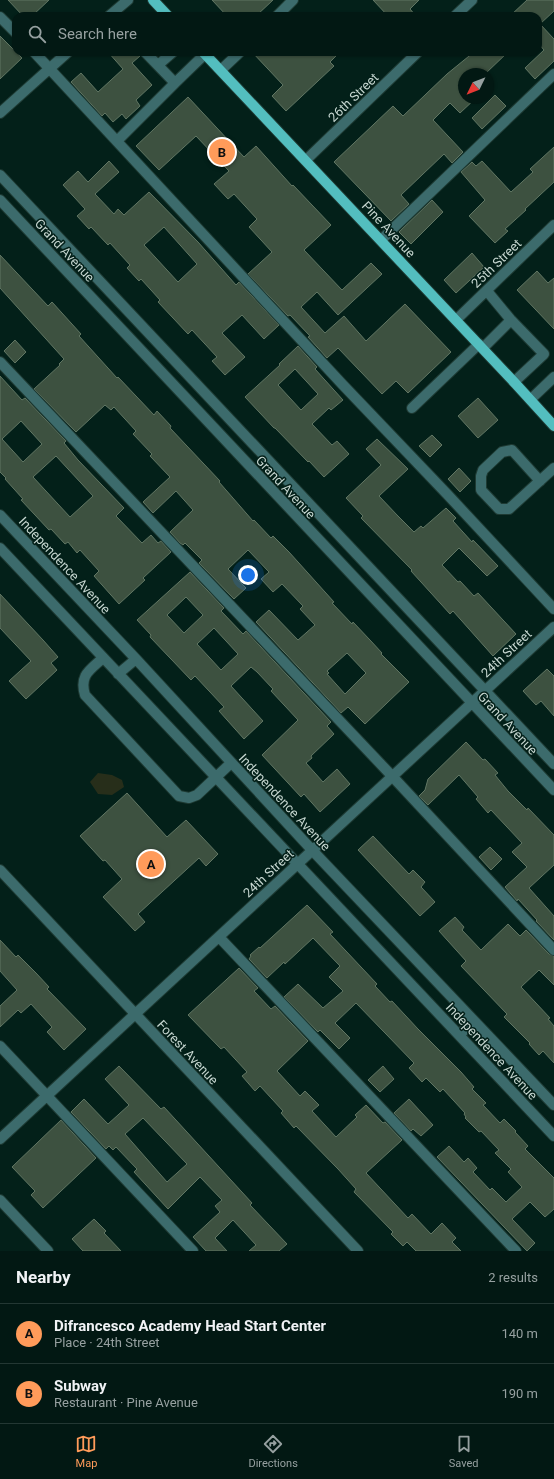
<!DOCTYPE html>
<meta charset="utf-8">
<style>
:root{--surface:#021813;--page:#0c211c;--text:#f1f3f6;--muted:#96a0a0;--line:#233733;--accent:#ff9b5a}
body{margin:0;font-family:Roboto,sans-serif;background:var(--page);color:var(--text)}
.compass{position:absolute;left:458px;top:68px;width:36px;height:36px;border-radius:50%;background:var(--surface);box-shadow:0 1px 3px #0004;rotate:227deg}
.you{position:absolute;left:248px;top:575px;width:14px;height:14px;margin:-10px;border:3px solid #fff;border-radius:50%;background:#1a73e8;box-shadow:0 0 0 6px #1a73e833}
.badge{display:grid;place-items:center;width:26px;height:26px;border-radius:50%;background:var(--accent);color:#111;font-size:13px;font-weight:700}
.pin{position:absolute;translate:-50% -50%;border:2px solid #fff;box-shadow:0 1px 4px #0006}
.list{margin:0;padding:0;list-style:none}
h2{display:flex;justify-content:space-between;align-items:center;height:52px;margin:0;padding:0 16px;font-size:17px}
h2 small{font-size:13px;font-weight:400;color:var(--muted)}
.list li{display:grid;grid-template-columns:26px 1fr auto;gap:12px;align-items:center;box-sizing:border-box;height:60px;padding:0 16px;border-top:1px solid var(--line)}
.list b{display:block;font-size:15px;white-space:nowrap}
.list p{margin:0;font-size:13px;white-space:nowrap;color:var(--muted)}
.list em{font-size:13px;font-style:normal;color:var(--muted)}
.icon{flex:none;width:22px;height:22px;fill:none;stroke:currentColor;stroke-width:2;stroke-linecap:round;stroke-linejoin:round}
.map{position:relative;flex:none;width:554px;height:1251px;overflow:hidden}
.search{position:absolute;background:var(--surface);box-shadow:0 1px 3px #0004;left:12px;right:12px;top:12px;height:44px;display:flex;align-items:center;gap:10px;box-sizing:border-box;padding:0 14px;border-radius:12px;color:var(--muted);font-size:15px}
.sheet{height:172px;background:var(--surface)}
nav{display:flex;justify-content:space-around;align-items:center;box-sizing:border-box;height:56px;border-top:1px solid var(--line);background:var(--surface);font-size:11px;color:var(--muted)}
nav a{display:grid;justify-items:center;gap:2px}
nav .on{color:var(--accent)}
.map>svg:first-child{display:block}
</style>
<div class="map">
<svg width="554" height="1251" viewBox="0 0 554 1251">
<rect width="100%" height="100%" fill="#032019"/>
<path fill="#272e1a" d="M98,773l14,2 10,5 2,7 -12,8 -14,-1 -8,-12z"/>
<path fill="#3d5140" stroke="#617663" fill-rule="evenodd" d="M8,0h41l-17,16h-9z
M212,0h61l-17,16h-29z
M373,0h46l-9,9 6,7h-28z
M527,0h27v11l-14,13 14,15v22l-19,18 -10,-11 19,-18 -6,-7v-27h-28z
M0,36l22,22 -22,21z
M108,52h31l1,4 -8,7 20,22 -16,15 4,6 -14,13 -4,-5 -9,8 -8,-9 -3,3 -31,-34 10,-9 17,19 25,-23z
M252,52h88l-10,10 4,4 -48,45 -14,-15 11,-11z
M474,52h34l-23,22h-21v24h12l-16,15 -10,-10 -17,17 30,32 -11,11 -8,-9 -43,41 8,9 -18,17 -57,-59 59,-56 10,10 44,-42z
M495,95l11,11 -24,23 -10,-11z
M188,97l56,60 12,-11 36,40 1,-1 38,40 -27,25 38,40 29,-27 11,11 -44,41 -21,-23 -16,15 24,26 19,-17 22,25 39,-37 46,48 -43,41 -12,-12 -14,13 -44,-46 -11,10 -19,-21 2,-1 -20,-21 -2,1 -40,-42 24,-22 -23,-25 8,-8 -23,-25 -6,5 -14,-15 15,-13 -33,-35 -37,34 -23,-24z
M554,147v35l-29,27 1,1 -21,19 3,2 -13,12 -26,-27 16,-16 -24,-28 11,-10 4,4 6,-5 29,31 22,-20 -3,-3z
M109,161l10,11 -24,22 19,20 4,-5 6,6 25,-23 49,50 38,43 3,-3 40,43 -15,14 -22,-24 -20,18 23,24 -20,18 -13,-14 5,-4 -25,-27 -4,4 -30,-32 2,-2 -19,-21 -2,2 -12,-13 3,-3 -20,-22 -2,2 -17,-18 -2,2 -12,-13 8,-7 -22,-24 15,-14 10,11zM164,227l33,37 -19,18 -34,-37z
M432,200l11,12 -32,32 -12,-12z
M472,253l12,14 -28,26 -12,-13z
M0,255l48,51 4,-4 29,32 -2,2 38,42 1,-1 36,38 3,-4 14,15 -1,2 50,53 -1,1 34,39 1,-1 17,18 2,-2 16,16 45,50 -2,1 20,21 1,-2 17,18 12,13 -1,1 28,28 -44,42 -17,-17 -7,6 -85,-91 13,-12 29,30 17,-15 -15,-16 3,-3 -21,-22 -9,8 -12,-13 8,-7 -21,-22 -20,19 18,19 -12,11 -35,-36 3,-3 -17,-17 -2,2 -3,-2 -10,-11 23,-22 -17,-19 -23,22 -10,-11 27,-25 -20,-21 2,-2 -19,-20 3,-3 -22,-24 -3,3 -6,-5 -29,27 -42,-43 26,-24 -1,-1 5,-5 -64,-71zM347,653l19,20 -21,21 -18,-20 2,-1 -2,-2z
M537,271l11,12 6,-5v51l-37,-39z
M15,340l11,12 -11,11 -11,-12z
M298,346l19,21 -2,2 28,31 -12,10 -2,-2 -17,16 20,21 5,-4 12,13 -25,23 -15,-16 -1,1 -33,-34h-1l-29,-31 35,-32 -1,-1zM295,369l23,25 -17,16 -23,-25z
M0,376l22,24 3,-2 41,43 -2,2 14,17 46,48 -8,8 26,27 9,-8 7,8 3,-2 10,11 -28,26 2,2 -26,24 -25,-28 5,-5 -19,-21 -3,3 -9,-11 -3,2 -14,-15 -2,1 -28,-30 2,-1 -18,-20 1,-1 -6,-6zM21,421l21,23 -19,18 -21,-23zM56,456l37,40 -23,21 -37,-40z
M478,398l20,22 -20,18 -20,-22z
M432,435l10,10 -12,12 -11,-11z
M377,439l31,30 -29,27 19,20 16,16 7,-6 2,2 23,-20 10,10 -3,3 19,21 1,-2 25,26 -11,10 -28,-28 -17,17 16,17 2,-1 14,15 4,-3 38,41 -23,22 -40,-45 -3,3 -39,-43 1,-1 -51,-52 2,-2 -17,-18 35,-33 -15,-16z
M459,468l12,13 -11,11 -12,-13z
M190,572l34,36 -3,3 22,23 3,-3 85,91 -4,4 7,8 -23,22 1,2 -6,5 17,19 14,-13 13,15 -30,28 -16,-18 -3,3 -39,-42 36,-35 -27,-29 2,-2 -16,-17 -6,-5 -20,19 32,35 -19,18 -25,-28 5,-4 -29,-31 -4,4 -41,-43 1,-2 -14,-15zM186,597l17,18 -19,18 -17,-18zM214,628l24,26 -17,16 -24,-26z
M0,594l43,46 15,17 -7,6 6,7 -31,29 -17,-18 22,-20 -31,-33z
M547,669l7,7v40l-13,-15 -5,4 -13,-14z
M466,742l17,18 2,-1 13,14 -3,2 13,16 19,19 1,-2 26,27v30l-25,23 25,28v24l-18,-19 1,-1 -19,-21 -1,2 -12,-14 22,-20 -15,-15 10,-9 -31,-33 -3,3 -12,-14 2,-2 -19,-22 -31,30 -9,-9 6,-6 3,-11z
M127,793l40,44 19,-17 32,34 -12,12 -7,-8 -61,56 7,8 -10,9 -32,-34 19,-18 -17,-19 -2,1 -23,-25z
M373,836l36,38 4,-4 12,12 -4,5 14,15 -15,14 -62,-66z
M490,847l12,12 -11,11 -12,-13z
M307,905l26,27 -3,2 47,50 -2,2 15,16 2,-1 26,28 43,43 13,15 -2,2 14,14 -3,2 17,18 4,-4 12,12 -1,1 13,14 -3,3 29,29v31l-9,8 -15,-15 -18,17 23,24 -8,8 -90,-94 12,-11 15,16 4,-4 9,10 -4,4 17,18 2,-2 14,14 16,-15 -14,-15 3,-3 -16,-16 4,-3 -18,-19 -2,1 -14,-14 1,-1 -2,-3 1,-1 -22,-24 -3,3 -14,-14 -4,4 -13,-14 5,-5 -58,-60 -21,20 15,15 -11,11 -19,-19 -2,2 -34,-35 14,-13 25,24 20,-17 -14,-14 11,-11 -27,-28 -28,26 -1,-2 -17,16 -18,-19 2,-3 -1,-1 9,-8 1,1z
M455,917l9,10 -2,3 19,20 27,-26 12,12 6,-6 23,24 5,2v29l-15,-15 -18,17 29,31 -2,1 6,7v37l-11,-12 -4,4 -10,-11 1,-1 -26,-26 3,-3 -46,-48 5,-5 -27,-30z
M0,940l16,17 2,-2 18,18 13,14 -2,2 39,40 -22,21 -17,-18 5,-5 -21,-23 -10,9 -3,-3 -18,17v-21l17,-16 -17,-19z
M239,968l19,20 -4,3 17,18 4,-3 33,35 -31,30 23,25 5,-5 14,14 -7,6 24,26 21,-20 -2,-2 11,-10 17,18 2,-1 17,18 -36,33 42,45 4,-4 19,20 11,-11 14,15 -4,4 9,9h-45l-9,-9 -4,4 -12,-12 2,-2 -39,-40 2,-3 -18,-20 -42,-43 -2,2 -13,-15 2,-2 -23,-25 -5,5 -13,-15 5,-4 -23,-25 -3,2 -33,-34z
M119,1066l42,43 3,-2 88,96 -2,2 37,39 -8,7h-30l7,-6 -23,-25 -18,18 12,13h-21l-13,-14 27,-25 -5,-6 7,-6 -22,-23 -32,32 -34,-37 3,-3 -21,-22 -3,3 -4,-4 -3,3 -35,-37 13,-13 24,25 21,-19 -24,-26zM143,1118l44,46 -20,18 -42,-48z
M383,1066l11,13 -14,13 -12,-12z
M409,1099l24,26 -12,11 -8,-7 -2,2 -17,-18z
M61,1120l35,38 -53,50 -12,-13 4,-4 -23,-24z
M94,1219l12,12 -2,2 17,18h-38l-11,-12z"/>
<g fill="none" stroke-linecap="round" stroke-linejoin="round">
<g stroke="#1e3a33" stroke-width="12">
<path id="minor" d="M109,16l19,-16
M277,16l16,-16
M455,16l17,-16
M0,17l16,16
M34,52l309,333 104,109 107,115
M158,65l15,-13
M221,70l19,-18
M175,83l30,-29
M0,113l68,-61
M117,141l58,-58 -30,-31
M306,160l112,-108
M0,175l554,589
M0,200l554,590
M381,240l173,-166
M487,291l24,29 33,34 -30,28
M456,320l98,-95
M483,348l28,-28
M0,362l392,414 162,174
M531,399l23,-22
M412,408l67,-64
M540,481l-28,-31 -10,2 -19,18 -2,6v14l18,19h10l45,-41
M0,515l136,144 176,191 242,255
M0,548l554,588
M103,658c-13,12 -24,17 -18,37l94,101 10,2 8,-3 34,-32
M118,674l18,-15
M0,870l358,381
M219,937l297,314
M459,1035l15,-14
M0,1046l193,205
M0,1139l554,-512
M0,1200l48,51"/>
</g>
<g stroke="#1e3a33" stroke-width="12">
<path id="major" d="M153,0l15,16
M203,52l311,330 40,44"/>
</g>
<use href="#minor" stroke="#3c6b6c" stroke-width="10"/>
<use href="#major" stroke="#53bebf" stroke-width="10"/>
</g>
<g text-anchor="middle" stroke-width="3" stroke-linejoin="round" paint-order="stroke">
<g font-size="13" fill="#c7d7d1" stroke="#032019">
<text transform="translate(353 97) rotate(-44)" y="5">26th Street</text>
<text transform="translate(389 229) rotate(47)" y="5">Pine Avenue</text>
<text transform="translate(65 250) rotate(47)" y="5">Grand Avenue</text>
<text transform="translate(496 263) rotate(-44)" y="5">25th Street</text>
<text transform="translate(286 487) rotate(47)" y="5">Grand Avenue</text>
<text transform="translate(65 565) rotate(47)" y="5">Independence Avenue</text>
<text transform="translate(506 653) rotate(-43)" y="5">24th Street</text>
<text transform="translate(508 723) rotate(47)" y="5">Grand Avenue</text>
<text transform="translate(285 802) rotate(47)" y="5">Independence Avenue</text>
<text transform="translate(268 873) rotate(-43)" y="5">24th Street</text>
<text transform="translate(492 1051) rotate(47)" y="5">Independence Avenue</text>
<text transform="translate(188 1052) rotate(47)" y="5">Forest Avenue</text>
</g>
</g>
</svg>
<svg class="compass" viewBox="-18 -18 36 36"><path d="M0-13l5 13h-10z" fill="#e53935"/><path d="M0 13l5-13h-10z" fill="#96a0a0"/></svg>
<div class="you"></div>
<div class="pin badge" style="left:151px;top:864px">A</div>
<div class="pin badge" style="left:222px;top:152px">B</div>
<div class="search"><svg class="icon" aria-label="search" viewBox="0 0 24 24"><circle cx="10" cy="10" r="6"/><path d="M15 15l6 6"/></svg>Search here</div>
</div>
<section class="sheet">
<h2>Nearby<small>2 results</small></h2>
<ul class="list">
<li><span class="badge">A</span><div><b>Difrancesco Academy Head Start Center</b><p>Place · 24th Street</p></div><em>140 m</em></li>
<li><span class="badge">B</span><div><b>Subway</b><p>Restaurant · Pine Avenue</p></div><em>190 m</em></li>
</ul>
</section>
<nav>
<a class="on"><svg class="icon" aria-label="map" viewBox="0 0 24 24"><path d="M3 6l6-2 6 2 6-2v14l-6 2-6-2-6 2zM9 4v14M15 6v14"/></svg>Map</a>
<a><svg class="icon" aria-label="directions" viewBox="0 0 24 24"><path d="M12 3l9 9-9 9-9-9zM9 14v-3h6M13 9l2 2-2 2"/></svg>Directions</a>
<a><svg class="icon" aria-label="saved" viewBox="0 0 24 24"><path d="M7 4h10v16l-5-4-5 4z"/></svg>Saved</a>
</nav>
